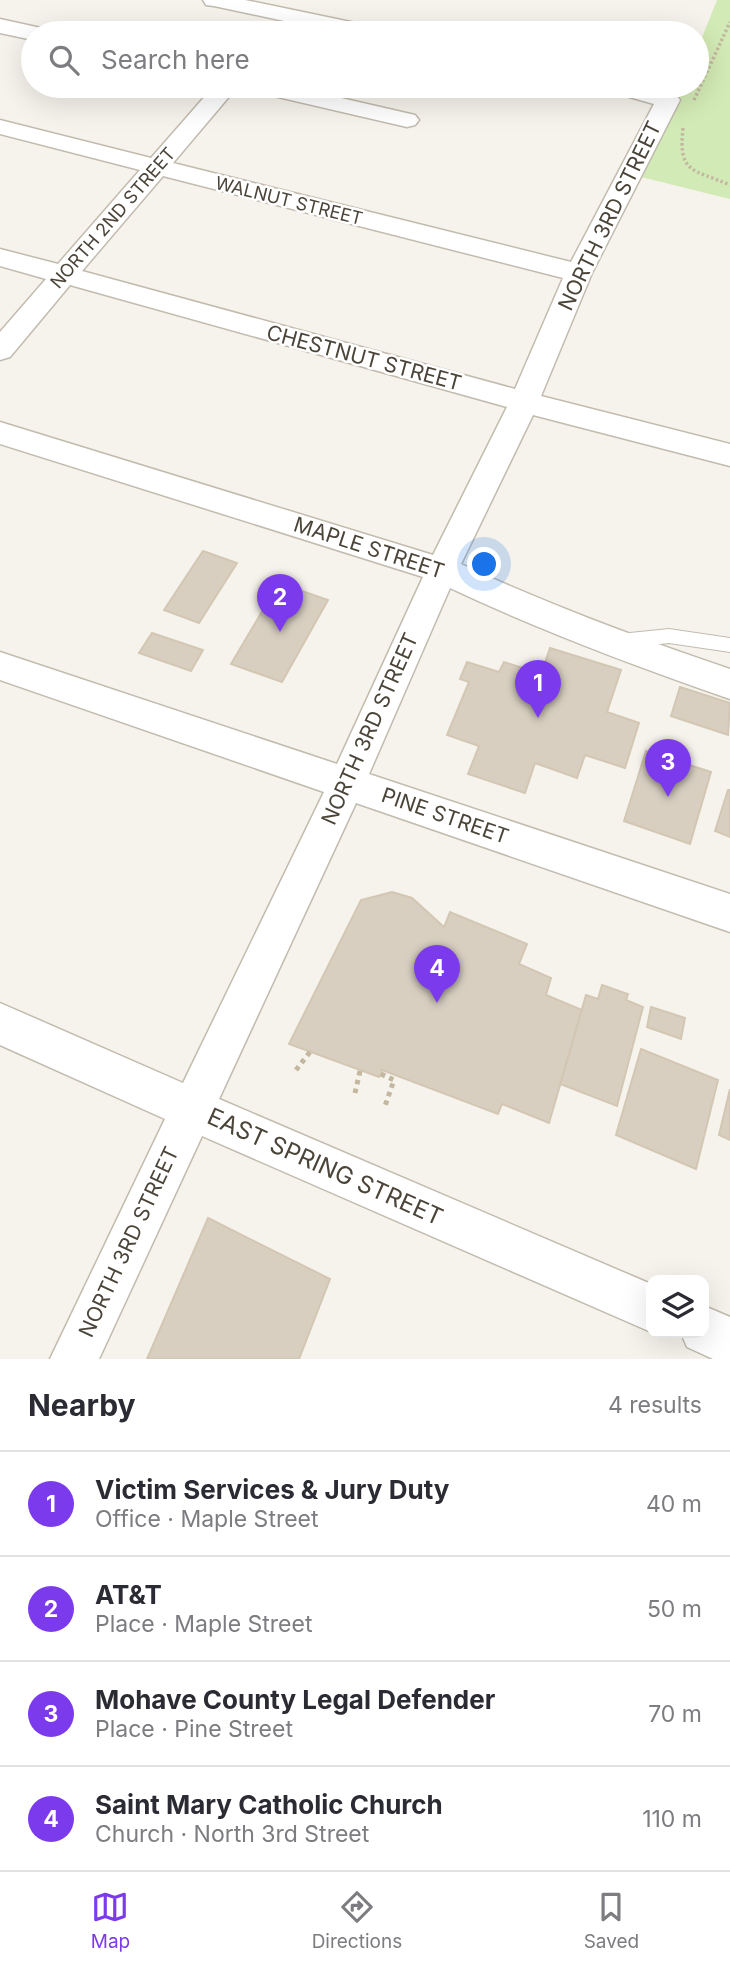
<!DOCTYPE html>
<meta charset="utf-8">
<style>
:root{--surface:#fff;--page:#f7f7f7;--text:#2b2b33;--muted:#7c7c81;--line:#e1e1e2;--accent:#7c3aed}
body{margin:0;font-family:Inter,sans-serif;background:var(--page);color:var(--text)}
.controls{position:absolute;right:21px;bottom:21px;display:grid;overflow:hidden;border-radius:14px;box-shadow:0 7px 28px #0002}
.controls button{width:63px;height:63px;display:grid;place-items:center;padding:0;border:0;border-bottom:2px solid var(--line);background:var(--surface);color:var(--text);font:35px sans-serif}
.you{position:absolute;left:485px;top:565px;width:24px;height:24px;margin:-18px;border:5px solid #fff;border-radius:50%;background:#1a73e8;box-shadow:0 0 0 10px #1a73e833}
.badge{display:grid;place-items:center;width:46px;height:46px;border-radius:50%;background:var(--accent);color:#fff;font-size:23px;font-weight:700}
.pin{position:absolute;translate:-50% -58px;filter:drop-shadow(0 2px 4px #0008)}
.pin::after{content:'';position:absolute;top:37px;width:24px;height:21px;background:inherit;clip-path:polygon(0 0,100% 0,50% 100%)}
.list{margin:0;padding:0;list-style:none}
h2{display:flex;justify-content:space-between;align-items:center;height:91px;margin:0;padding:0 28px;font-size:30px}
h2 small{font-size:23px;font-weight:400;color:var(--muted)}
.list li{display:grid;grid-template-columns:46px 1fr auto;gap:21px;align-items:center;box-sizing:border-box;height:105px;padding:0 28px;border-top:2px solid var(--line)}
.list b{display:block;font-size:26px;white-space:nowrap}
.list p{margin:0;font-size:23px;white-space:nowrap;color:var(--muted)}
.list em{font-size:23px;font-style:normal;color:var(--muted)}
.icon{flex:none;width:38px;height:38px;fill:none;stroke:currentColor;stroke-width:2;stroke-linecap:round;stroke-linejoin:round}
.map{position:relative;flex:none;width:730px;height:1359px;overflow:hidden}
.search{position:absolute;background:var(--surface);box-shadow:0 7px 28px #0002;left:21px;right:21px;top:21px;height:77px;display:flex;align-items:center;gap:18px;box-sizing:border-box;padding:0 24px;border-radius:38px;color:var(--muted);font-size:26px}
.sheet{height:511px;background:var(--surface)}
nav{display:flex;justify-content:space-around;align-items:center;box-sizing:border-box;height:98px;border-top:2px solid var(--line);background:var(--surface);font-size:19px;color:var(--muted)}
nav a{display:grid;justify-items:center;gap:4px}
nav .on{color:var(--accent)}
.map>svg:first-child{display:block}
</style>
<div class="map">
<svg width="730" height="1359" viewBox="0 0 730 1359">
<rect width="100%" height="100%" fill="#f6f3ec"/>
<path fill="#d2eab5" d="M717,0h13v199l-93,-23 45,-90h15v-36z"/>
<path fill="#d8cfc1" stroke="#d3c7b4" stroke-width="2" d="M203,551l34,12 -38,60 -35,-13z
M279,583l49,17 -46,82 -51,-18z
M152,633l51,17 -12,21 -52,-18z
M550,648l71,22 -14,42 32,11 -14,45 -40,-13 -8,23 -42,-15 -10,30 -57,-19 11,-28 -32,-11 22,-53 -9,-3 7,-17 32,10 5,-10 37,12z
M680,687l50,16 -2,32 -57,-19z
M646,751l65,21 -21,72 -66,-23z
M728,790h2v47l-15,-6z
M392,892l20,6 32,29 6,-15 77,32 -8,20 32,14 -5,17 36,15 -33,113 -47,-19 -4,10 -116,-44 -3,7 -90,-33 72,-144z
M602,985l26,9 -2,6 17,7 -26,99 -57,-22 26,-89 12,4z
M651,1007l34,11 -4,21 -34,-12z
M641,1049l77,31 -22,89 -80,-34z
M730,1089v51l-11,-5z
M208,1218l122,61 -31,80h-152z"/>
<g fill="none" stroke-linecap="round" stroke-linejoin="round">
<g stroke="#c2bbae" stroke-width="2">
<path id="lane" d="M669,629l61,9v14l-61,-9 -49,5 -6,-2 -3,-5 3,-5 6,-2z"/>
</g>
<g stroke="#c2bbae" stroke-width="3">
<path id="street" d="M203,0h42l125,26 8,2 3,5h-41l-126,-27 -8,-1z
M0,19l41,9 3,5h-11v7l-33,-7z
M214,86h24l-65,77 398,99 83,-158 -46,-13 -4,-5h38l34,9 4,5 -88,173 -51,123 189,48v22l-197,-51 -72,149c88,41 177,74 269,105v30c-95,-33 -189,-68 -280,-111l-81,186 361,120v38l-374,-129 -137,296 432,185v48l-449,-196 -103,223h-49l115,-240 -165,-74v-42l183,80 141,-291 -324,-112v-28l337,112 86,-187 -423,-133v-22l433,133 74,-148 -437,-122 -60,72 -10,3v-28l46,-53 -46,-13v-17l58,15 82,-94 -140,-36v-14l151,38zM163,176l400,102 -48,111 -433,-118z
M248,86h41l126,29 4,5 -4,5 -8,2 -155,-36z
M704,1306l26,11v42h-17l-26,-12 -6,-14h23z"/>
</g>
<path stroke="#c4b79f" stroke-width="3.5" stroke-dasharray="2.5 2.5" stroke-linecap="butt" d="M694,100l36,-78
M683,128c-5,46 10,41 47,57"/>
<path stroke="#c4b79f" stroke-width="5" stroke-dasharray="4.5 4.5" stroke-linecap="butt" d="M296,1070l14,-18
M381,1074l13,6 -9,26
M355,1093l5,-22"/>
<use href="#lane" fill="#fff" fill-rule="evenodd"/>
<use href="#street" fill="#fff" fill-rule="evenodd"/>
</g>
<g text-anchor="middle" stroke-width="5" stroke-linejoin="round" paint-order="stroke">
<g font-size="18" fill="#4b4439" stroke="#fff">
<text transform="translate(289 201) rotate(14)" y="6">WALNUT STREET</text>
<text transform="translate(113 218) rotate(-49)" y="6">NORTH 2ND STREET</text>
</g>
<g font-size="21" fill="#4b4439" stroke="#fff">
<text transform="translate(610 216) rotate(-64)" y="7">NORTH 3RD STREET</text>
<text transform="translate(364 358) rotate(15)" y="7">CHESTNUT STREET</text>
<text transform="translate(369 548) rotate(18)" y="7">MAPLE STREET</text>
<text transform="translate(370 729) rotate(-66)" y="7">NORTH 3RD STREET</text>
<text transform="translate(445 816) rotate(19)" y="7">PINE STREET</text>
<text transform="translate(129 1242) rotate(-65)" y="7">NORTH 3RD STREET</text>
</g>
<g font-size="24" fill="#4b4439" stroke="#fff">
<text transform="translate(325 1167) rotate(24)" y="8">EAST SPRING STREET</text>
</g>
</g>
</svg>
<div class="controls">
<button><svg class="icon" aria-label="layers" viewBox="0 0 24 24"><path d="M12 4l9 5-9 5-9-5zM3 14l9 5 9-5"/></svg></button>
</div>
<div class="you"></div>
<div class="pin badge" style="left:538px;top:718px">1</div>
<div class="pin badge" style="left:280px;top:632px">2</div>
<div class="pin badge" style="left:668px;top:797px">3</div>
<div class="pin badge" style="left:437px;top:1003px">4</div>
<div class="search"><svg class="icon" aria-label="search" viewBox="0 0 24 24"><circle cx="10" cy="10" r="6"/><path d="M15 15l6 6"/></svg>Search here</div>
</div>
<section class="sheet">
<h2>Nearby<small>4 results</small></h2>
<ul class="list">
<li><span class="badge">1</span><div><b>Victim Services &amp; Jury Duty</b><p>Office · Maple Street</p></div><em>40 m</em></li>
<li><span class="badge">2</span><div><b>AT&amp;T</b><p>Place · Maple Street</p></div><em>50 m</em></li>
<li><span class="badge">3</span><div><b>Mohave County Legal Defender</b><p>Place · Pine Street</p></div><em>70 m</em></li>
<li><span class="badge">4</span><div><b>Saint Mary Catholic Church</b><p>Church · North 3rd Street</p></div><em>110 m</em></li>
</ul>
</section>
<nav>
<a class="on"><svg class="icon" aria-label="map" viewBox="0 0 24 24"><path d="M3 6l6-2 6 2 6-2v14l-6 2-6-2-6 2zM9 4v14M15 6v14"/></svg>Map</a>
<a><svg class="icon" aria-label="directions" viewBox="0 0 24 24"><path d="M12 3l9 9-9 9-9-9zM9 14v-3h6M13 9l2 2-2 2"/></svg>Directions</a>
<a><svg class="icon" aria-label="saved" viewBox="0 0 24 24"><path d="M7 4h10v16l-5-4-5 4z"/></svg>Saved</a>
</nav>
